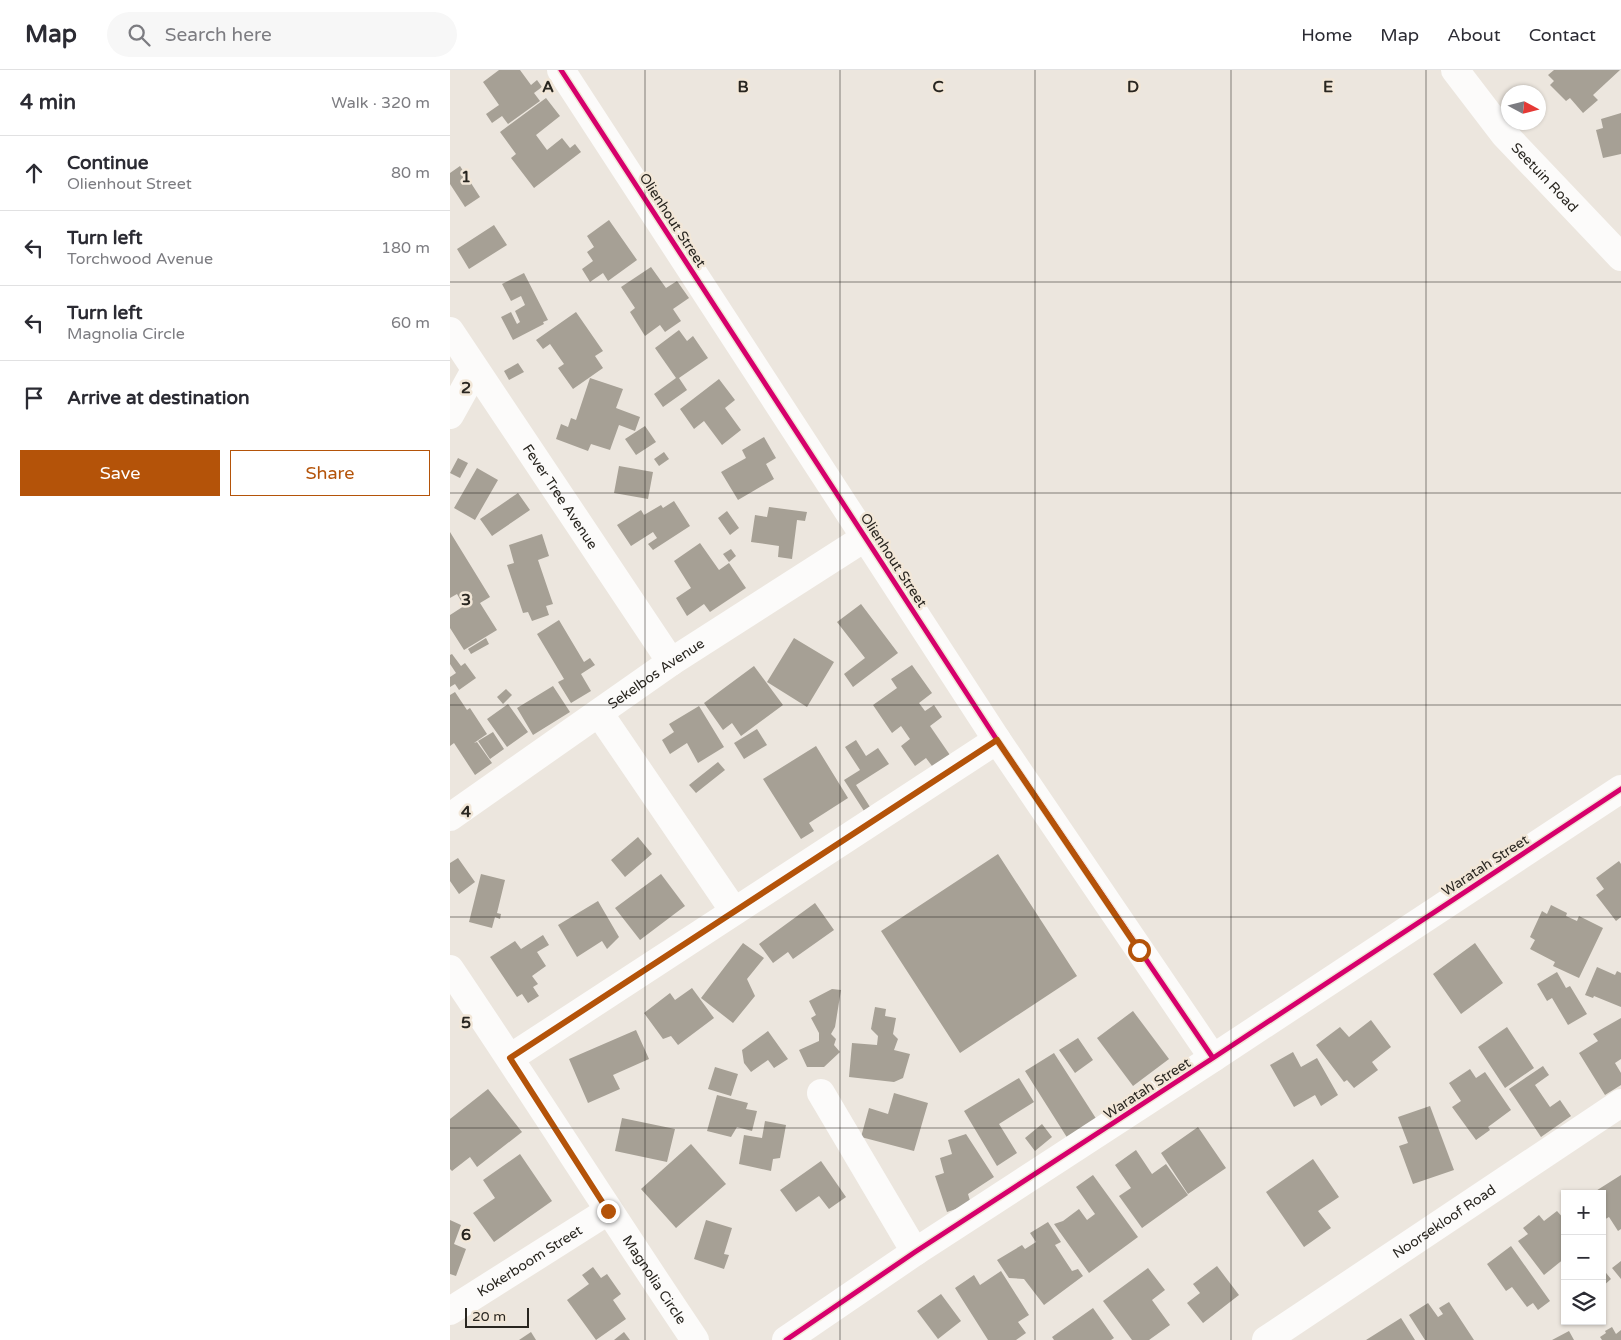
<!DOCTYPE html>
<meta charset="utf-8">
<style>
:root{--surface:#fff;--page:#f7f7f7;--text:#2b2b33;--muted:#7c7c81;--line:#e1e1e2;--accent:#b45309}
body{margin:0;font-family:"Varela Round",sans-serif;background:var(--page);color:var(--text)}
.controls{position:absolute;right:15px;bottom:15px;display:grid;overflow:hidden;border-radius:0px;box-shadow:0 1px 4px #0004}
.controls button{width:45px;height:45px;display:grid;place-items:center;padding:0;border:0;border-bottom:1px solid var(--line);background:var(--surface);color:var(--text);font:25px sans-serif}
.compass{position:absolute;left:1051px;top:15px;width:45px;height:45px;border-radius:50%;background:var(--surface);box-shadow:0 1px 4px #0004;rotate:97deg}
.scale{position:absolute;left:15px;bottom:12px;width:64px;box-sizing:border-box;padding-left:5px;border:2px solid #292620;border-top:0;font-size:14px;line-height:18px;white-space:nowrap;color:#292620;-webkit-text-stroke:4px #f2e7d8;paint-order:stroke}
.stop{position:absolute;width:15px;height:15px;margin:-11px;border:4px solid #b45309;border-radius:50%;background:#fff}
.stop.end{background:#b45309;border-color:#fff;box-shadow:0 1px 5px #0008}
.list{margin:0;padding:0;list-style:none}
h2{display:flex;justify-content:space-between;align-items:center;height:65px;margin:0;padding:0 20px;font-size:21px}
h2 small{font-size:16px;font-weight:400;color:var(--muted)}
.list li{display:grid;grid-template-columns:32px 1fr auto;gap:15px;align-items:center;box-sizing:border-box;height:75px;padding:0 20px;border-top:1px solid var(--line)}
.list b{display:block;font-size:19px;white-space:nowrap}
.list p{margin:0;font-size:16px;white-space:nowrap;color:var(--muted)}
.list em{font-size:16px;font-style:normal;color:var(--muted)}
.actions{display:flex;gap:10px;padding:15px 20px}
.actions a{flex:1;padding:11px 0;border:1px solid var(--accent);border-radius:0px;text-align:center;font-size:18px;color:var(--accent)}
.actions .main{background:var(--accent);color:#fff}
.icon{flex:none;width:28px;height:28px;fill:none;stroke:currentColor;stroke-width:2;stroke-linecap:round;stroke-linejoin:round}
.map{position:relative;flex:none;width:1171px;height:1270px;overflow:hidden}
header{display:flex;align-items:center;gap:30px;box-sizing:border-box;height:70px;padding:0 25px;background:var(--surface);border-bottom:1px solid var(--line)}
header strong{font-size:24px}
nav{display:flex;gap:28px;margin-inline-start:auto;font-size:18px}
.search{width:350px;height:45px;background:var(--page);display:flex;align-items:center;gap:12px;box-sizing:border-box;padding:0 18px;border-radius:28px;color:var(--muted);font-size:19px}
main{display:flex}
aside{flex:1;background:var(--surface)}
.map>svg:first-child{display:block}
</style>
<header>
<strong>Map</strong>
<div class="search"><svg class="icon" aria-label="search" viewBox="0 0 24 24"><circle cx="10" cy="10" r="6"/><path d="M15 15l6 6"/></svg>Search here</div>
<nav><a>Home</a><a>Map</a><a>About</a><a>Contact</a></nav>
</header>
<main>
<aside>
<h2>4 min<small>Walk · 320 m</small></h2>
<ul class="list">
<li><svg class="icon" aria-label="ahead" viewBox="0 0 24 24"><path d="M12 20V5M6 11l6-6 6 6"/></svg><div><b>Continue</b><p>Olienhout Street</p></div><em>80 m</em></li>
<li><svg class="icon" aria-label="left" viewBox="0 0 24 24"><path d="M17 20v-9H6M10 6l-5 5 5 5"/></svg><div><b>Turn left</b><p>Torchwood Avenue</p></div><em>180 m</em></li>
<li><svg class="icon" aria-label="left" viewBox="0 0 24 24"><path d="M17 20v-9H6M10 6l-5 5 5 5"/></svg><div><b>Turn left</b><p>Magnolia Circle</p></div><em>60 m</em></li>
<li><svg class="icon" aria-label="arrive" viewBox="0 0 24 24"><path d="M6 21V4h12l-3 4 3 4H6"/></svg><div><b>Arrive at destination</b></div></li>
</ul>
<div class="actions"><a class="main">Save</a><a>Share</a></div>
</aside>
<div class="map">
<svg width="1171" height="1270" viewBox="0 0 1171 1270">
<rect width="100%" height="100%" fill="#ece6de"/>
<path fill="#a6a095" d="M49,0h21l11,15 6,-5 5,7 -8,6 6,8 -32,23 -6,-8 -10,7 -6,-9 13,-9 -16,-23z
M1104,0h66l-27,25 5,5 -15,13 -13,-15 -4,3 -16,-16 4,-4 -6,-6z
M96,28l14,18 -24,19 11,15 15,-12 8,10 5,-4 6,8 -47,36 -23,-30 5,-4 -16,-22z
M1171,43v41l-18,4 -7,-28 7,-2 -2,-9z
M10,96l20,31 -15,10 -15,-23v-11z
M159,150l28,40 -29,21 -5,-8 -13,9 -8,-13 11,-8 -6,-9 7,-5 -7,-11z
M44,155l13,20 -38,24 -12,-20z
M201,197l15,21 11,-7 12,17 -16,11 8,12 -16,11 -5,-7 -15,11 -15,-24 5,-4 -14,-21z
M74,203l24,47 -5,2 1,2 -31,16 -12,-23 10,-5 6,12 3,-2 -5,-11 10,-6 -4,-9 -10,5 -9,-17z
M126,242l27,39 -8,5 8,12 -30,21 -15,-21 6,-4 -14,-20 -7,5 -7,-9z
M229,260l8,11 6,-5 15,22 -29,20 8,12 -24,17 -9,-13 22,-16 -21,-30z
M68,293l6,9 -15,8 -5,-9z
M140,308l33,11 -7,19 24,9 -5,14 -16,-6 -9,25 -19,-6 -3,7 -32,-12 5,-15 7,3 3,-9 5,2z
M269,309l16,21 -10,8 16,22 -19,15 -18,-24 -10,8 -14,-20z
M195,356l11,16 -20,13 -11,-16z
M314,367l12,21 -10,6 8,15 -36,21 -17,-28 25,-14 -4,-8z
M214,382l5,7 -10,7 -5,-7z
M8,388l10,5 -8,15 -10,-5z
M169,396l34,6 -5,27 -34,-6z
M27,398l21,12 -23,40 -21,-12z
M68,423l12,17 -38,26 -12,-17z
M224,431l16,25 -37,24 -5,-6 9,-6 -4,-6 -22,14 -14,-21 24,-15 3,5 17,-10 2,3z
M319,437l38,5 -2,9 -8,-1 -5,39 -14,-2 1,-11 -28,-4 4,-27 12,2z
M277,441l12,17 -9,7 -12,-17z
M0,462l40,65 -10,6 17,27 -33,20 -14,-22v-13l14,-9 -7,-12 -7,4z
M92,464l7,22 -11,4 15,44 -7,2 3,9 -17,6 -4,-9 -5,1 -16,-48 7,-2 -5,-18z
M250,473l19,27 10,-7 17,25 -36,24 -6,-8 -17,12 -11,-18 15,-10 -17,-27z
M281,479l5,7 -7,6 -6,-8z
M411,534l37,49 -45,34 -9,-13 21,-16 -28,-36z
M109,550l25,42 6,-4 5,7 -14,9 10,17 -20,12 -13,-21 6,-3 -27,-45z
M36,568l3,6 -18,10 -3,-5z
M344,568l40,24 -27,45 -40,-25z
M2,584l9,12 4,-3 11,15 -17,12 -4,-6 -5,3v-10l6,-4 -6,-9v-9z
M462,595l20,28 -13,10 6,8 9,-6 8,12 -12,9 22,32 -17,12 -9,-12 -11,8 -14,-20 9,-7 -9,-13 -9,7 -19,-28 24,-17 -6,-9z
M304,596l29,39 -42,31 -9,-13 -9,7 -19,-27z
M103,616l17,26 -37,23 -16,-27z
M56,619l6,6 -9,9 -6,-7z
M5,622l12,18 3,-2 17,26 -13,9 3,-1 15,21 -17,12 -21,-32 -4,3v-51z
M58,634l20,28 -21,15 -20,-28z
M249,636l25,41 -26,16 -11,-20 -17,11 -8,-14 12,-8 -5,-8z
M307,659l10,16 -23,14 -10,-16z
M43,662l11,17 -14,10 -12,-18z
M406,670l10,16 12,-8 11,16 -33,21 14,22 -6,4 -20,-31 16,-10 -15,-23z
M366,676l32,52 -39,25 5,8 -13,8 -38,-60z
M268,692l7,8 -29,23 -7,-8z
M188,767l14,17 -27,23 -14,-17z
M548,784l79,122 -117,77 -79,-122z
M8,788l17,24 -16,12 -9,-13v-18z
M1169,791l2,3v53l-5,4 -20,-26 8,-6 -8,-11z
M31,804l24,6 -8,33 4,1 -1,5 -5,-2 -3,11 -23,-6z
M211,804l24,32 -45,34 -25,-32z
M148,831l21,36 -12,12 -5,-8 -25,16 -19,-32z
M365,833l19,27 -41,29 -5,-7 -15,11 -14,-19z
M1101,835l16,8 -1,3 11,5 2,-5 24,12 -24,50 -26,-12 2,-4 -25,-13 5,-9 -5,-3 12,-26 5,3z
M93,865l6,10 -12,7 9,14 -14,10 6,8 -5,3 6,9 -11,7 -6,-9 -5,3 -27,-40 25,-16 6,8z
M293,873l21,15 -17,21 8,17 -22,27 -32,-25z
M1025,873l28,40 -42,31 -28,-40z
M1147,897l18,8 2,-4 4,2v34l-27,-11 -1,2 -8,-3z
M1107,902l9,16 4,-2 17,28 -19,11 -16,-27 -5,3 -10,-17z
M242,918l22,30 -36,27 -7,-9 -8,3 -19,-26 26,-20 5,7z
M382,919l9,1 -6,37 -4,7 5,5 -2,6 6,7 -16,15h-17l-8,-17 20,-9v-8l-8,-15 5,-3 -7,-14z
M425,937l11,2 -1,7 11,2 -3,16 5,5 -4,11 16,4 -7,24 -9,4 -45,-5 3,-34 25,2 1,-9 -7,-7z
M683,941l36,48 -36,27 -36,-48z
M1171,948v41l-6,4 6,10v12l-16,10 -26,-42 19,-12 -5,-7z
M921,950l20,27 -19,15 6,8 -24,18 -7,-8 -3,2 -28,-37 24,-18 9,10z
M1057,957l27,41 -29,20 -27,-41z
M186,960l13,29 -36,16 7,14 -32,14 -19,-44z
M318,961l20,28 -14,9 -6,-8 -17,12 -7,-9 -2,-13z
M628,968l15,22 -18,13 -16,-23z
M843,982l8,15 16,-9 21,37 -17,11 -6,-11 -21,12 -24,-42z
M604,983l43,67 -29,19 -43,-68z
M1093,996l6,9 -14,10 15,22 10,-7 11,16 -30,21 -32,-48z
M265,997l23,7 -7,22 -23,-7z
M1020,999l6,9 9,-6 26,38 -23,17 2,3 -14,10 -24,-33 9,-6 -12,-18z
M569,1008l15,24 -35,22 18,29 -20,13 -33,-55z
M38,1019l34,43 -45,35 -7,-10 -18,14 -2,-2v-50z
M444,1023l34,10 -14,48 -53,-14 8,-29 19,6z
M267,1025l31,8 -2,6 11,2 -5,20 -15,-4 -6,10 -24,-6z
M980,1036l24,64 -41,14 -14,-38 9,-3 -10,-26z
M172,1048l53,11 -8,33 -52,-11z
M315,1051l21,4 -6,33 -7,1 -2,12 -32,-7 5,-29 18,3z
M592,1054l10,13 -17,14 -10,-13z
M748,1057l28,41 -38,26 -27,-41z
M516,1064l28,43 -26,17 3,10 -24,8 -12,-36 9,-3 -4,-15 12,-4 -4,-14z
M241,1074l35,40 -50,44 -35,-39z
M686,1080l16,24 14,-10 22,31 -46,33 -23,-32 12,-8 -16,-23z
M70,1084l32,47 -58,41 -21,-29 22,-15 -12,-18z
M863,1089l26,38 -21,14 13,17 -27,19 -38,-55z
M371,1091l25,36 -17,12 -10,-13 -23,16 -16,-22z
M643,1105l45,62 -49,36 -35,-49 9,-3 16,-12 8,11 8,-6 -19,-27z
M1171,1105v54l-3,2 -9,-14 -7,4v-27h-11z
M1107,1141l8,9v38l-21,17 -26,-34 10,-7 -5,-6 16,-13 5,6z
M0,1150l11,5 -7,19 12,5 -10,27 -6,-2z
M256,1150l26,8 -8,26 5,1 -5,14 -30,-10z
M598,1152l13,20 -6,3 17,26 6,-2 5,7 -39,29 -20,-26 -15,-1 -12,-18 25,-15 3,4 11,-7 -6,-9z
M1061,1176l39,55 -12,9 -5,-7 -6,4 -15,-20 -6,4 -19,-27z
M1171,1191v18l-9,-11z
M767,1196l22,29 -36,28 -16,-20 13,-10 -7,-9z
M143,1197l8,11 6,-4 14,20 -8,6 13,19 -30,21 -29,-40 22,-16 -7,-9z
M698,1198l17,22 -13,10 18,25 -21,15h-17l-29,-39z
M1152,1198l9,11 -9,8z
M551,1201l28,44 -11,7 8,11 -10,7h-28l-33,-52 19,-13 6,10z
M491,1224l20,27 -23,18 -21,-28z
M999,1232l25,38h-49l-16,-25 19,-12 10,14 5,-3 -4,-6z
M643,1238l21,30 -3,2h-57l-2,-3z
M951,1248l14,22h-49z
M1162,1257l4,7 5,-4v10h-19l-2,-3 6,-4 -1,-2z
M1119,1261l5,9h-22z
M81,1262l5,8h-17z
M174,1262l6,8h-16z"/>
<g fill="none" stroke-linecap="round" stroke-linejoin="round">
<g stroke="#fcfbfa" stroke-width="28">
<path d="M111,0l436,670 216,318"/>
<path id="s1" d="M1005,0l49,64 117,123"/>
<path id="s2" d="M0,261l221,331"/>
<path d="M0,345l25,-45"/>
<path d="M149,643l135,198"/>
<path id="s3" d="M0,747l221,-155 195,-125"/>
<path id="s4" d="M0,899c83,123 162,248 245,371"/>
<path d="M60,988l487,-318"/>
<path d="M371,1023l94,159"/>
<path id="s5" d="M0,1241l158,-100"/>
<path d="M336,1270l129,-88 298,-194 408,-269"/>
<path id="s6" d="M816,1270l355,-237"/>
</g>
<g stroke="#f2e7d8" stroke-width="8">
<path id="cycleway" d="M111,0l436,670 216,318
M336,1270l129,-88 298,-194 408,-269"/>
</g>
<use href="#cycleway" stroke="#d6006c" stroke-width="5"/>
</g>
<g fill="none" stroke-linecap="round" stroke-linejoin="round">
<path stroke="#b45309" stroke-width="6" d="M158,1141l-98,-153 487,-318 142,210"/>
</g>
<path fill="none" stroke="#292620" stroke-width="1" stroke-opacity="0.55" d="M195,0v1270M390,0v1270M585,0v1270M781,0v1270M976,0v1270M0,212h1171M0,423h1171M0,635h1171M0,847h1171M0,1058h1171"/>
<g text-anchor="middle" stroke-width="5" stroke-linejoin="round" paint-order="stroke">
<g font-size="14" fill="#292620" stroke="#f2e7d8">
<text dy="5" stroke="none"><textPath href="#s1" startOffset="140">Seetuin Road</textPath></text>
<text transform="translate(223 150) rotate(57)" y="5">Olienhout Street</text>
<text dy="5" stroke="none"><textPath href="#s2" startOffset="199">Fever Tree Avenue</textPath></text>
<text transform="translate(444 490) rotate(57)" y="5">Olienhout Street</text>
<text dy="5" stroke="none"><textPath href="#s3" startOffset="251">Sekelbos Avenue</textPath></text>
<text transform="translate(1035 795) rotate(-33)" y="5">Waratah Street</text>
<text transform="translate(697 1018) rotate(-33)" y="5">Waratah Street</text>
<text dy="5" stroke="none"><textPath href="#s6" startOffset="214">Noorsekloof Road</textPath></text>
<text dy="5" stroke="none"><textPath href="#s5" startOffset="94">Kokerboom Street</textPath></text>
<text dy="5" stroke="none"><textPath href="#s4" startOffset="372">Magnolia Circle</textPath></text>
</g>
</g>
<g font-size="16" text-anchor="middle" font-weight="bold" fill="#292620" stroke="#f2e7d8" stroke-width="5" stroke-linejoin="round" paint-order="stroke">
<text x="98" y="22">A</text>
<text x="293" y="22">B</text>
<text x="488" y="22">C</text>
<text x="683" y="22">D</text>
<text x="878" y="22">E</text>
<text x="16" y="112">1</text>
<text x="16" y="323">2</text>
<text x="16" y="535">3</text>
<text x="16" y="747">4</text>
<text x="16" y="958">5</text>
<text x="16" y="1170">6</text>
</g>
</svg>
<div class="controls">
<button>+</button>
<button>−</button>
<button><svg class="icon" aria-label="layers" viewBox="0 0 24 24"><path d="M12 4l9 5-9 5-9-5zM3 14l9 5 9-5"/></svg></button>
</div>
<svg class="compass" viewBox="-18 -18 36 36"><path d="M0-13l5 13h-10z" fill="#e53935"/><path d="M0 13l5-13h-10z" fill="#7c7c81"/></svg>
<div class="scale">20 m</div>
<div class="stop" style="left:689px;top:880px"></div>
<div class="stop end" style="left:158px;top:1141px"></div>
</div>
</main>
